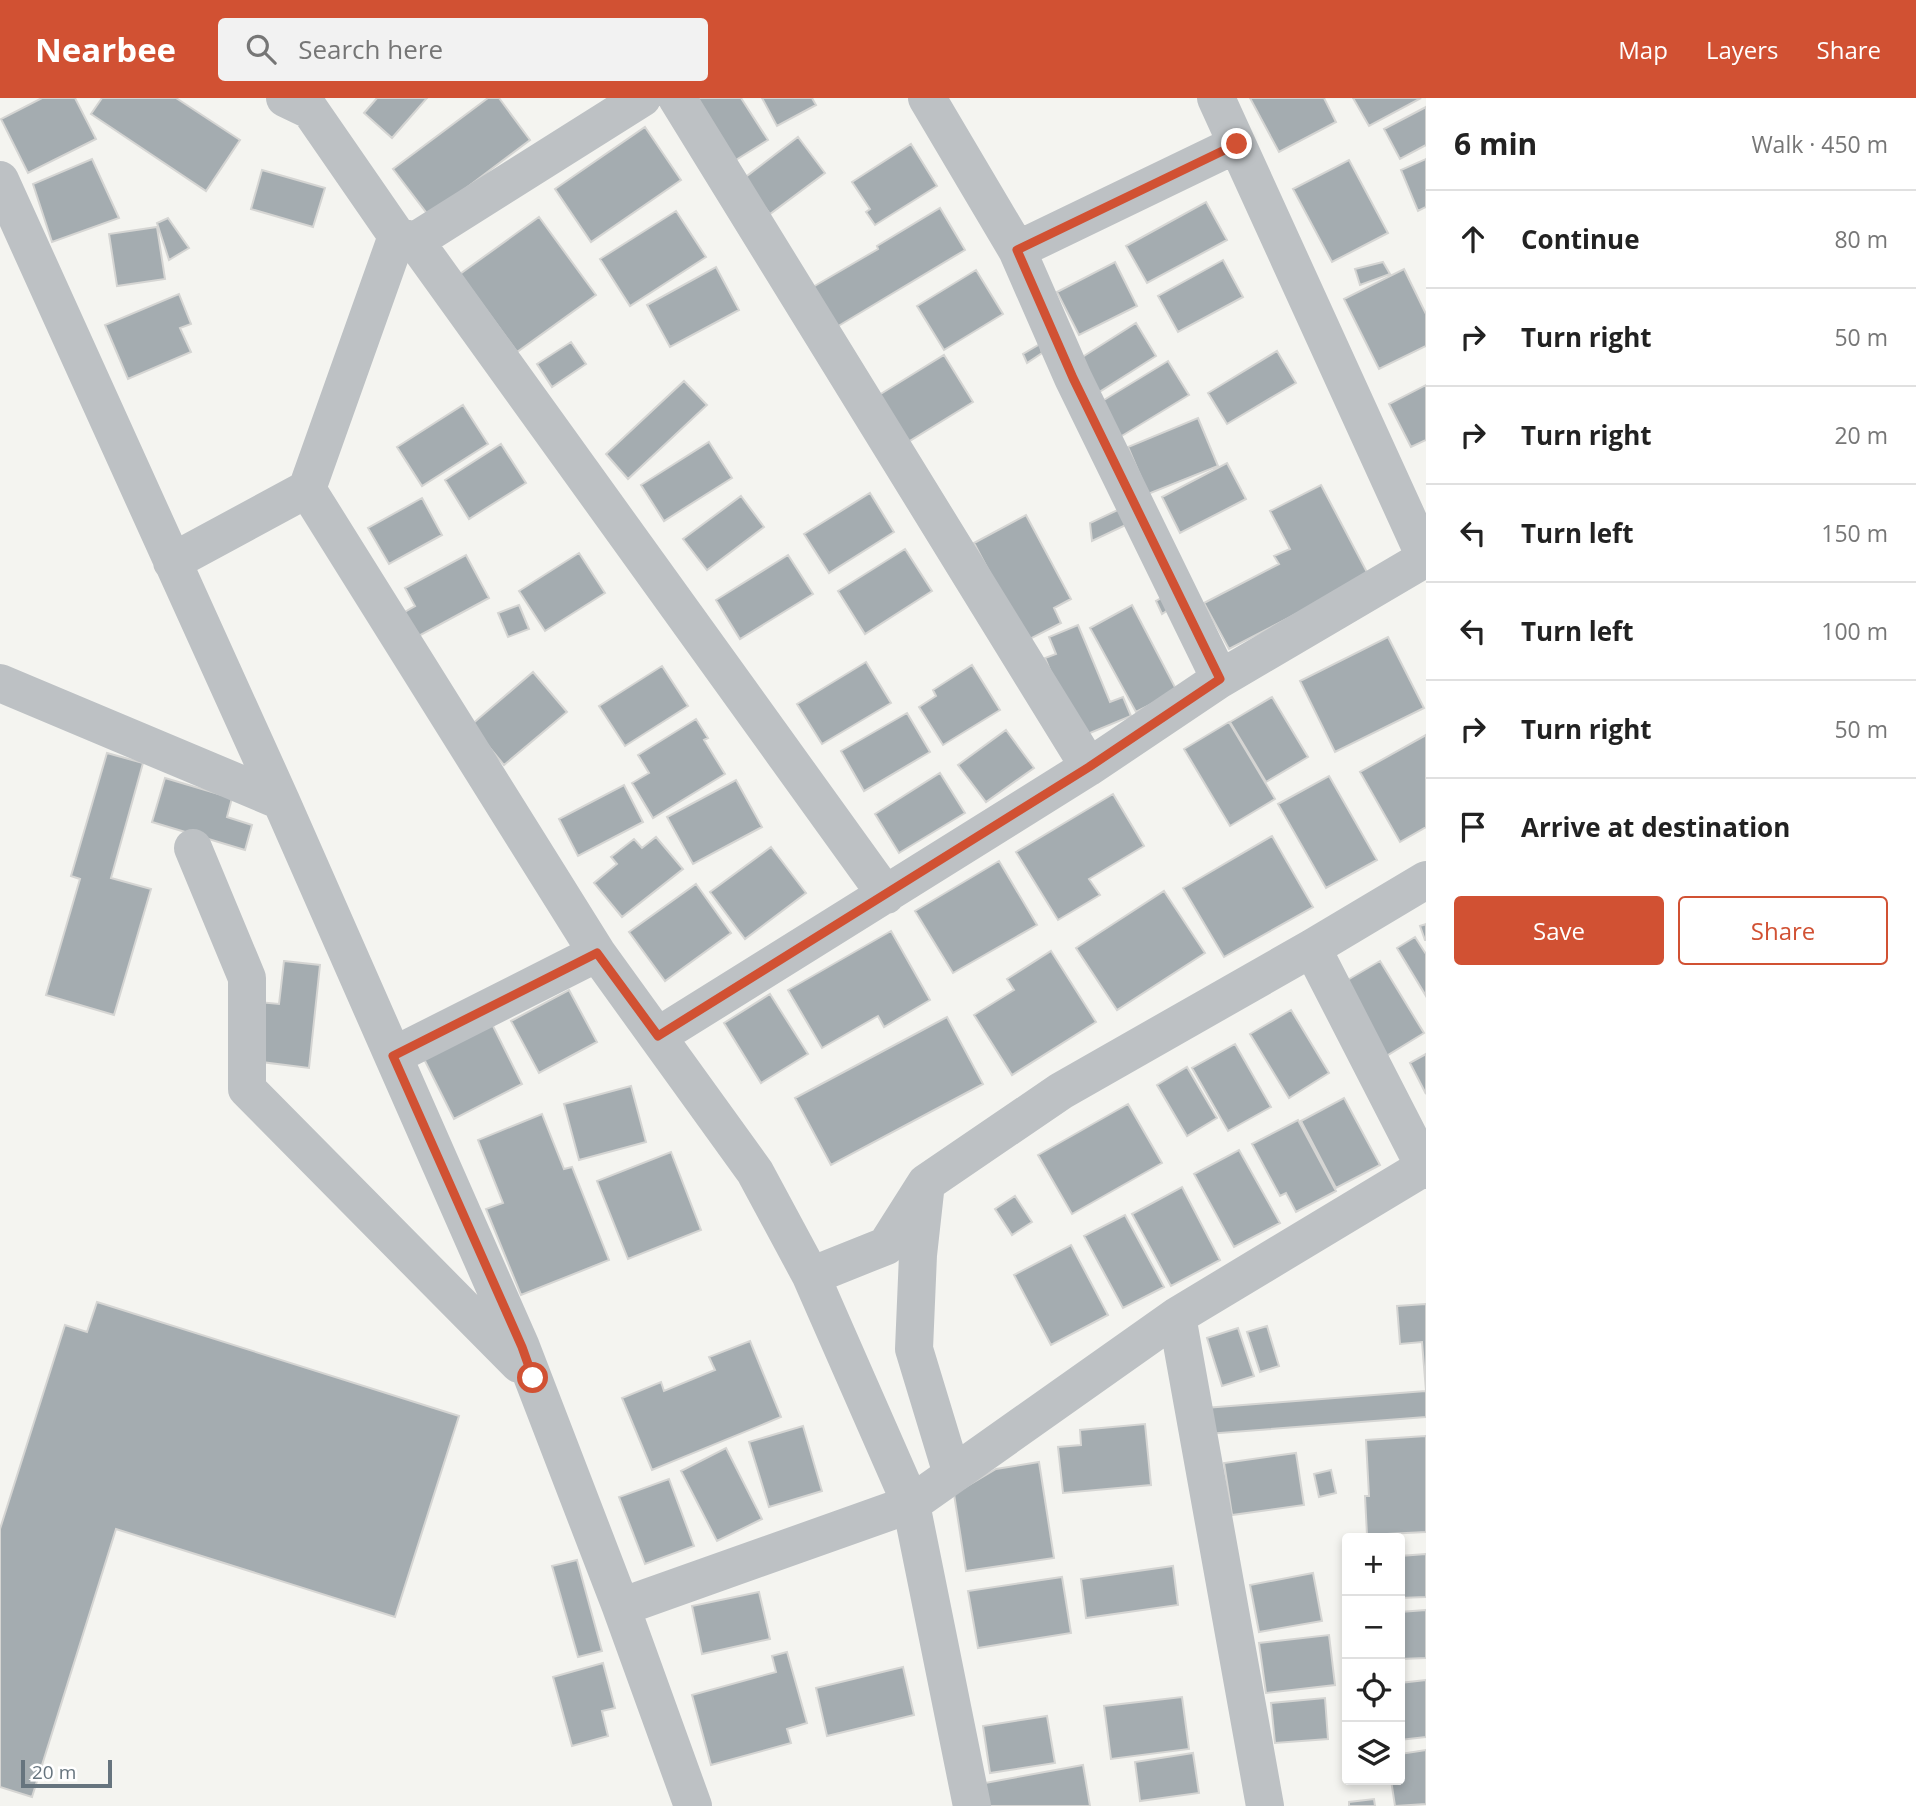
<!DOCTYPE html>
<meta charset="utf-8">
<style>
:root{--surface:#fff;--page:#f2f2f2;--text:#222;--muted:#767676;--line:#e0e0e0;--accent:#d15133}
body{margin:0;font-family:"Open Sans",sans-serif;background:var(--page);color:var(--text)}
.controls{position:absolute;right:21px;bottom:21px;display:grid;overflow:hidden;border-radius:7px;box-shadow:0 4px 10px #0003}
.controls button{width:63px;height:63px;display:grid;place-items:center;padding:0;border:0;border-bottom:2px solid var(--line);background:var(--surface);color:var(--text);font:35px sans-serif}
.scale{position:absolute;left:21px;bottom:18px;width:91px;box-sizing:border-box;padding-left:7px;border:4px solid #66747e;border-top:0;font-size:19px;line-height:24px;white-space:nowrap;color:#66747e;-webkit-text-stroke:5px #fff;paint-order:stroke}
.stop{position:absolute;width:21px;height:21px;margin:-16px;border:5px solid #d15133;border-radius:50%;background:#fff}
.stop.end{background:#d15133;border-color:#fff;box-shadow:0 2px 7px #0008}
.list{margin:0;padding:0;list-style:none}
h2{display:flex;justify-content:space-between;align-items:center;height:91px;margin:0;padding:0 28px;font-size:30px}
h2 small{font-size:23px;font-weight:400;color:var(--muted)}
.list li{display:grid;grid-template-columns:46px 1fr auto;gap:21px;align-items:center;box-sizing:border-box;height:98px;padding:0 28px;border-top:2px solid var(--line)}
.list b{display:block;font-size:26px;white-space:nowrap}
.list em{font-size:23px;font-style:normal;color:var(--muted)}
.actions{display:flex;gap:14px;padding:21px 28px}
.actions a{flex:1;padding:16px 0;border:2px solid var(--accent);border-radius:7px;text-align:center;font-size:24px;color:var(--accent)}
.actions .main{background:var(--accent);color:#fff}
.icon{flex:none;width:38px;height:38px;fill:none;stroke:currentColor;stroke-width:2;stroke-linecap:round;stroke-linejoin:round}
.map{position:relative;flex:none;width:1426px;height:1708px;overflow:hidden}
header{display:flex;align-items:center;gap:42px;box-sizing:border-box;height:98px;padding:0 35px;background:var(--accent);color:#fff}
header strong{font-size:33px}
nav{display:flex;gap:38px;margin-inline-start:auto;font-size:24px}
.search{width:490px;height:63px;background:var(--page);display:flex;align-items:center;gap:18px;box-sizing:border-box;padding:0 24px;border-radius:7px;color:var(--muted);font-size:26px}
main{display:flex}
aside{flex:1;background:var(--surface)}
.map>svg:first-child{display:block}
</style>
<header>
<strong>Nearbee</strong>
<div class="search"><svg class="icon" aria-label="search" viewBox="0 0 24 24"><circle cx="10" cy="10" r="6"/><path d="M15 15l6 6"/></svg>Search here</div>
<nav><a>Map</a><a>Layers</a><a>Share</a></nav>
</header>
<main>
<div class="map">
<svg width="1426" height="1708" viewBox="0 0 1426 1708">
<rect width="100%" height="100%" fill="#f4f4f0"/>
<path fill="#a4acb0" stroke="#d5d5d3" stroke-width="2" d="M42,0h33l21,41 -68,34 -27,-54z
M102,0h74l64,42 -34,51 -115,-77z
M377,0h50l-35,40 -28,-25z
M488,0h11l31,42 -101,76 -36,-47z
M689,0h52l27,42 -37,23z
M762,0h50l4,7 -39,21z
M1250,0h74l12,24 -57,30z
M1353,0h68l-52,28z
M1426,9v38l-26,14 -16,-30z
M645,29l36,53 -90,62 -36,-53z
M798,39l27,36 -55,41 -27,-35z
M911,46l26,42 -62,39 -9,-13 4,-3 -18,-27z
M92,61l27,59 -67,24 -19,-58z
M1426,61v48l-8,4 -17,-41z
M1349,62l39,73 -56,29 -39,-73z
M262,72l63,18 -12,39 -62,-18z
M1206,104l21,38 -80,43 -21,-37z
M940,110l25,42 -135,81 -24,-40 72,-42 -1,-3z
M676,113l30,46 -76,49 -30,-47z
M539,119l57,78 -79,57 -57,-78z
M168,120l21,30 -20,12 -12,-37z
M157,129l8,52 -48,7 -8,-52z
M1223,162l20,37 -65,35 -20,-36z
M1115,164l22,44 -58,29 -22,-43z
M1383,164l7,12 -30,11 -5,-16z
M716,169l23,43 -69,37 -23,-42z
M1404,171l22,45v32l-47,23 -35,-70z
M976,172l27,44 -59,36 -27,-44z
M179,196l12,30 -11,4 11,24 -63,27 -23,-54z
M1136,225l20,33 -63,40 -20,-33z
M571,244l15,22 -34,23 -15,-23z
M1040,246l2,9 -15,10 -4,-9z
M1277,253l19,32 -69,41 -19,-31z
M944,257l29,47 -65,40 -29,-47z
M1168,263l21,34 -69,42 -21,-34z
M684,283l23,24 -79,74 -22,-25z
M1426,287v55l-15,7 -22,-43z
M463,307l25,39 -66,42 -25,-39z
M1198,320l20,48 -70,28 -20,-47z
M709,344l23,36 -68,43 -23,-36z
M501,346l25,39 -57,36 -24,-39z
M1227,365l19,36 -66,34 -18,-36z
M1321,387l48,91 -140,73 -25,-46 75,-39 -5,-8 16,-7 -20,-38z
M870,395l24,39 -65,41 -25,-39z
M741,398l23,31 -57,43 -24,-31z
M422,400l20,37 -53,29 -21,-36z
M1124,409l6,16 -38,18 -2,-18z
M1026,417l45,84 -17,9 7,15 -35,18 -52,-98z
M905,451l27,42 -67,43 -27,-43z
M579,455l26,40 -60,38 -26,-40z
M466,457l23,43 -74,40 -14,-24 14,-8 -10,-18z
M788,457l25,39 -73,45 -24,-39z
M1172,494l8,10 -18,12 -6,-13z
M519,507l10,24 -21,8 -10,-24z
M1132,507l45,86 -41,21 -46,-84z
M1078,527l32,77 13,-5 8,19 -53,22 -33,-80 11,-4 -7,-17z
M1388,539l36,71 -89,44 -35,-71z
M866,564l25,41 -69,41 -25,-40z
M972,567l28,45 -57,35 -24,-38 17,-11 -3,-6z
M662,568l26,40 -63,40 -26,-40z
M533,574l34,40 -63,53 -33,-40z
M1272,599l36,60 -42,25 -36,-60z
M907,615l23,39 -66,39 -23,-40z
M696,621l12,19 -4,2 21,34 -72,44 -21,-35 17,-10 -11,-18z
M1229,624l46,77 -45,27 -46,-77z
M1006,632l28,38 -48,34 -28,-37z
M1426,637v92l-26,15 -40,-70z
M107,655l36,10 -32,115 40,11 -37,126 -68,-20 34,-116 -9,-3z
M940,675l25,40 -66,40 -24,-39z
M1329,678l48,84 -51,28 -48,-84z
M165,680l67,20 -5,19 25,8 -7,25 -93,-28z
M736,682l26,47 -69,37 -26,-47z
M624,687l19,37 -65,34 -19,-37z
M1113,696l31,52 -55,33 11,16 -42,25 -42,-68z
M1272,738l41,71 -89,50 -41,-69z
M656,739l27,32 -61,48 -28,-34 23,-19 -6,-7 23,-18 8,9z
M771,749l35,46 -61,46 -35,-47z
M999,763l38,64 -84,48 -38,-62z
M696,786l35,49 -66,48 -36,-49z
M1164,793l41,62 -88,57 -41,-62z
M1426,826v16h-1l-5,-14z
M891,833l39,69 -46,27 -6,-11 -56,32 -34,-58z
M1415,839l11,17v42l-29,-48z
M1051,853l45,71 -84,53 -38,-60 40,-25 -7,-11z
M284,863l36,4 -11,103 -56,-7 6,-59 20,2z
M1380,863l44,72 -41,25 -44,-73z
M569,892l28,52 -58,31 -28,-52z
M770,896l38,60 -47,29 -37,-60z
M1291,912l38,63 -40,25 -39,-64z
M947,919l36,67 -152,81 -36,-67z
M492,926l30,60 -68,35 -30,-60z
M1235,946l36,63 -43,24 -36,-63z
M1426,956v40l-16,-31z
M1187,969l30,51 -30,18 -30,-51z
M631,988l15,56 -67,18 -15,-56z
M1344,1000l36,67 -44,23 -35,-67z
M1128,1006l34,59 -90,51 -34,-59z
M542,1016l22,55 8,-2 37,93 -88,35 -35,-86 17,-6 -25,-63z
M1298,1022l38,71 -40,21 -10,-19 -6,3 -28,-52z
M1239,1052l41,73 -46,24 -40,-73z
M671,1054l30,78 -73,29 -31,-78z
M1182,1089l38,73 -49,26 -39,-72z
M1015,1098l17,26 -20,13 -17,-26z
M1125,1117l39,72 -41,21 -39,-72z
M1071,1147l37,70 -57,30 -37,-70z
M97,1204l362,114 -64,201 -279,-88 -84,268 -32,-10v-258l65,-204 22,7z
M1426,1206v113l-219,17 -2,-26 221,-17 -4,-49 -22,2 -3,-38z
M1267,1228l12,40 -19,6 -13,-40z
M1238,1230l16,48 -32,10 -15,-48z
M750,1243l31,76 -129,53 -30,-72 39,-16 3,9 51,-21 -6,-13z
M1145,1326l6,61 -88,8 -5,-46 23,-2 -1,-15z
M803,1328l19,65 -53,16 -20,-65z
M1426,1338v96l-59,3 -2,-39h4l-3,-56z
M726,1350l36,71 -45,22 -36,-70z
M1296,1355l8,52 -72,10 -8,-52z
M1039,1364l15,96 -88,13 -12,-77 42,-25z
M1331,1372l5,23 -17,4 -5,-23z
M669,1381l25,67 -49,18 -26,-67z
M1426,1456v43l-26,1v-42z
M577,1462l25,91 -24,6 -26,-91z
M1173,1468l5,39 -92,13 -5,-39z
M1313,1475l9,48 -63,11 -9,-47z
M1062,1479l9,56 -93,15 -10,-57z
M759,1494l11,47 -68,15 -10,-48z
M1426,1512v48l-26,1v-47z
M1329,1537l6,50 -69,8 -7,-50z
M787,1554l20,71 -20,6 4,14 -80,22 -19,-70 84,-23 -4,-16z
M603,1565l12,45 -13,3 6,25 -36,10 -19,-69z
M903,1569l11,48 -87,21 -11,-48z
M1426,1582v57l-26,3v-57z
M1182,1599l7,52 -78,10 -7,-53z
M1325,1600l3,41 -53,4 -4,-40z
M1047,1618l8,47 -65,10 -7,-47z
M1426,1652v54l-31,2 -4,-26h9v-26z
M1193,1655l6,40 -59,8 -5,-39z
M1083,1667l7,41h-101l-4,-23z
M1374,1701l1,7h-26v-4z"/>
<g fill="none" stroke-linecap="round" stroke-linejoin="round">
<path stroke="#bdc1c4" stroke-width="38" d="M285,0l25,12 87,126 18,5 471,654
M677,0l412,669
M927,0l90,152 56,128 147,301
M1216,0l210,461
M0,82l281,621 240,546 100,260 290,-103 266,-188 249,-150
M397,138l-90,253 290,464 158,219 56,104 100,228 61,302
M415,143l227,-143
M1017,152l220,-106
M172,464l135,-73
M0,585l281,118
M193,750l54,130v111l272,275
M1312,850l114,222
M658,938l431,-269 131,-88 206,-121
M393,958l204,-103
M925,1094l-7,63 -4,94 38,125
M811,1178l75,-30 40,-63 135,-92 251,-143 114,-68
M1177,1218l88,490
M621,1509l72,199"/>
</g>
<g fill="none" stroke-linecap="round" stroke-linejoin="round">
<path stroke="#d15133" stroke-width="9" d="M533,1280l-11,-31 -129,-291 204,-103 61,83 431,-269 131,-88 -147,-301 -56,-128 220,-106"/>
</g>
</svg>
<div class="controls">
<button>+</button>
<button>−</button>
<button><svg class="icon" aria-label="locate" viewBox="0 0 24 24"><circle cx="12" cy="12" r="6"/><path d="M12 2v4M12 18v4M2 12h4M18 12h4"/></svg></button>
<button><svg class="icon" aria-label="layers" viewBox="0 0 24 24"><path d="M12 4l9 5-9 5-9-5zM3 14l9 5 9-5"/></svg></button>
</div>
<div class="scale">20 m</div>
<div class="stop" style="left:533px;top:1280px"></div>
<div class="stop end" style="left:1237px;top:46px"></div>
</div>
<aside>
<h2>6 min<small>Walk · 450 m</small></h2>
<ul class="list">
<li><svg class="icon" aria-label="ahead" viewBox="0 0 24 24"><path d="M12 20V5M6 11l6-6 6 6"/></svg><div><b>Continue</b></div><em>80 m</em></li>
<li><svg class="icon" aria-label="right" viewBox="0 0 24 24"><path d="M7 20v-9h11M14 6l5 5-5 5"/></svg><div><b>Turn right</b></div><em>50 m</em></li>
<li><svg class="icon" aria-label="right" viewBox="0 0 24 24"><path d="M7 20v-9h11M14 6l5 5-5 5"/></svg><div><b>Turn right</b></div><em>20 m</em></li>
<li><svg class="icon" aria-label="left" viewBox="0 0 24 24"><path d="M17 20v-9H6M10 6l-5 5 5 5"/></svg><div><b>Turn left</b></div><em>150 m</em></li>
<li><svg class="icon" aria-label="left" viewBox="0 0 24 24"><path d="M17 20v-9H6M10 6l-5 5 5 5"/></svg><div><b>Turn left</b></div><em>100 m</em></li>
<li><svg class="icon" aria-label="right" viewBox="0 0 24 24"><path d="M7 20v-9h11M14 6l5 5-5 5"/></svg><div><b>Turn right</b></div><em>50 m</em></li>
<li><svg class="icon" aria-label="arrive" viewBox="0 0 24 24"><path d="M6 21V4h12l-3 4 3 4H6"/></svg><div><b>Arrive at destination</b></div></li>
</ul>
<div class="actions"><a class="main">Save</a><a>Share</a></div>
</aside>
</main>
